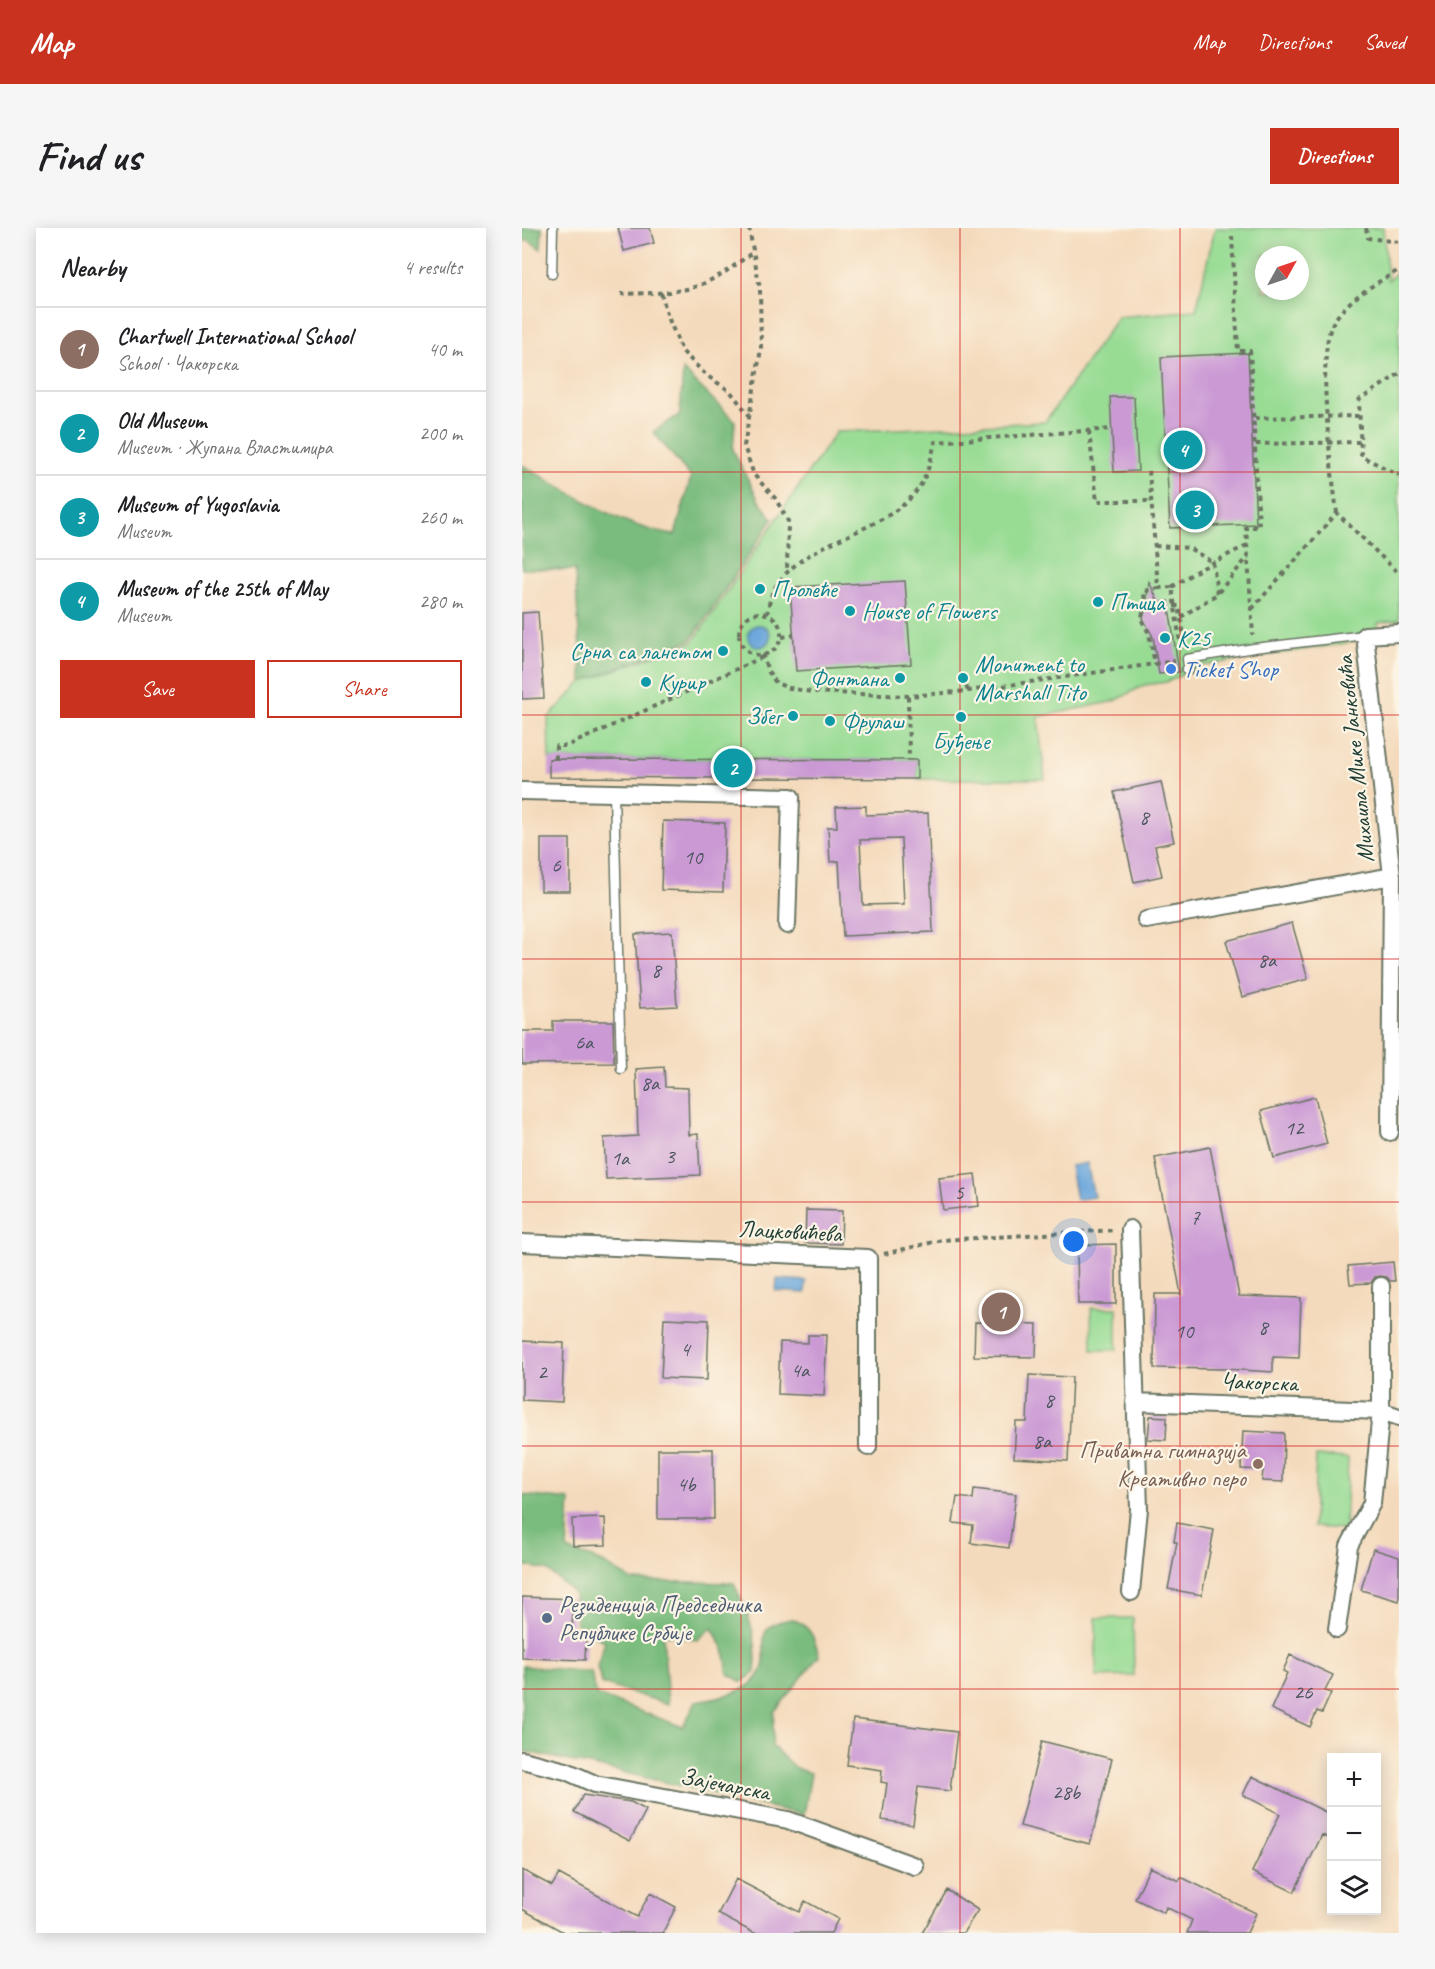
<!DOCTYPE html>
<meta charset="utf-8">
<style>
:root{--surface:#fff;--page:#f6f6f6;--text:#202124;--muted:#757577;--line:#e0e0e0;--accent:#c8321e}
body{margin:0;font-family:Caveat,sans-serif;background:var(--page);color:var(--text)}
.controls{position:absolute;right:18px;bottom:18px;display:grid;overflow:hidden;border-radius:0px;box-shadow:0 3px 15px #0003}
.controls button{width:54px;height:54px;display:grid;place-items:center;padding:0;border:0;border-bottom:2px solid var(--line);background:var(--surface);color:var(--text);font:30px sans-serif}
.compass{position:absolute;left:733px;top:18px;width:54px;height:54px;border-radius:50%;background:var(--surface);box-shadow:0 3px 15px #0003;rotate:50deg}
.you{position:absolute;left:552px;top:1014px;width:21px;height:21px;margin:-15px;border:4px solid #fff;border-radius:50%;background:#1a73e8;box-shadow:0 0 0 9px #1a73e833}
.badge{display:grid;place-items:center;width:39px;height:39px;border-radius:50%;background:var(--accent);color:#fff;font-size:20px;font-weight:700}
.pin{position:absolute;translate:-50% -50%;border:3px solid #fff;box-shadow:0 2px 6px #0006}
.list{margin:0;padding:0;list-style:none}
h2{display:flex;justify-content:space-between;align-items:center;height:78px;margin:0;padding:0 24px;font-size:26px}
h2 small{font-size:20px;font-weight:400;color:var(--muted)}
.list li{display:grid;grid-template-columns:39px 1fr auto;gap:18px;align-items:center;box-sizing:border-box;height:84px;padding:0 24px;border-top:2px solid var(--line)}
.list b{display:block;font-size:22px;white-space:nowrap}
.list p{margin:0;font-size:20px;white-space:nowrap;color:var(--muted)}
.list em{font-size:20px;font-style:normal;color:var(--muted)}
.actions{display:flex;gap:12px;padding:18px 24px}
.actions a{flex:1;padding:14px 0;border:2px solid var(--accent);border-radius:0px;text-align:center;font-size:21px;color:var(--accent)}
.actions .main{background:var(--accent);color:#fff}
.icon{flex:none;width:33px;height:33px;fill:none;stroke:currentColor;stroke-width:2;stroke-linecap:round;stroke-linejoin:round}
.map{position:relative;flex:none;width:877px;height:1705px;overflow:hidden;border-radius:0px}
header{display:flex;align-items:center;gap:36px;box-sizing:border-box;height:84px;padding:0 30px;background:var(--accent);color:#fff}
header strong{font-size:28px}
nav{display:flex;gap:33px;margin-inline-start:auto;font-size:21px}
.intro{display:flex;align-items:center;justify-content:space-between;box-sizing:border-box;height:144px;padding:0 36px}
h1{margin:0;font-size:42px}
.button{padding:15px 27px;border-radius:0px;background:var(--accent);color:#fff;font-size:21px;font-weight:700}
main{display:flex;gap:36px;padding:0 36px}
aside{flex:1;background:var(--surface);border-radius:0px;box-shadow:0 3px 15px #0003}
.map>svg:first-child{display:block}
</style>
<header>
<strong>Map</strong>
<nav><a>Map</a><a>Directions</a><a>Saved</a></nav>
</header>
<div class="intro"><h1>Find us</h1><a class="button">Directions</a></div>
<main>
<aside>
<h2>Nearby<small>4 results</small></h2>
<ul class="list">
<li><span class="badge" style="background:#8d6e63">1</span><div><b>Chartwell International School</b><p>School · Чакорска</p></div><em>40 m</em></li>
<li><span class="badge" style="background:#0f9aa8">2</span><div><b>Old Museum</b><p>Museum · Жупана Властимира</p></div><em>200 m</em></li>
<li><span class="badge" style="background:#0f9aa8">3</span><div><b>Museum of Yugoslavia</b><p>Museum</p></div><em>260 m</em></li>
<li><span class="badge" style="background:#0f9aa8">4</span><div><b>Museum of the 25th of May</b><p>Museum</p></div><em>280 m</em></li>
</ul>
<div class="actions"><a class="main">Save</a><a>Share</a></div>
</aside>
<div class="map">
<svg width="877" height="1705" viewBox="0 0 877 1705">
<rect width="100%" height="100%" fill="#fcf5e5"/>
<filter id="ink" filterUnits="userSpaceOnUse"><feTurbulence type="fractalNoise" baseFrequency=".0167" numOctaves="2"/><feDisplacementMap in="SourceGraphic" scale="12" xChannelSelector="R" yChannelSelector="G"/><feConvolveMatrix kernelMatrix="1 2 1 2 8 2 1 2 1" color-interpolation-filters="sRGB"/></filter>
<filter id="wash" filterUnits="userSpaceOnUse"><feTurbulence type="fractalNoise" baseFrequency=".008" numOctaves="4" result="noise"/><feDisplacementMap in="SourceGraphic" scale="24" xChannelSelector="R" yChannelSelector="G"/><feGaussianBlur stdDeviation="1.35" result="paint"/><feColorMatrix in="noise" values="0 0 0 0 0 0 0 0 0 0 0 0 0 0 0 0 0 1.4 0 .05"/><feComposite in="paint" operator="in"/></filter>
<g filter="url(#wash)">
<rect width="100%" height="100%" fill="#f4dabc"/>
<path fill="#98dc94" stroke="#5c8c64" stroke-width="1.5" fill-rule="evenodd" d="M693,0h168l5,52 11,-9v349l-21,3v15l-178,28 -33,16 -23,3 -29,16 -77,16 7,62h-128v-19l-368,-1 -1,-41 34,-36 111,-40 143,-210 209,-10 73,-105 78,-7zM742,27h36v36h-36z
M569,1080h26v42h-25z
M794,1228l32,2 -3,71 -32,-2z
M574,1390h37l1,58 -38,1z"/>
<path fill="#7abc7e" stroke="#4c7c59" stroke-width="1.5" d="M0,0h20l-1,21 -13,-9 -6,2z
M161,142l52,51 -2,29 26,51 14,18 -82,121 -109,42 -7,-112 -53,-1v-104c47,26 100,63 153,70l16,-58 -38,-45 27,-18z
M0,1267l48,5 -3,50 31,10 35,21 101,2c14,34 25,51 21,89l-13,10 -14,-8 -4,-25 -12,-21 -15,12 -34,-6 5,70 -66,-20 -5,-17 8,-26 -28,-12 -3,-36 -27,-23 -25,-5z
M271,1391c19,9 21,18 26,37l-45,56 -2,34 23,22 16,5 -7,42 -187,-44 -95,-20v-85l69,6 5,23 87,32 13,-26c20,-3 53,-8 64,-27 14,-23 -15,-49 33,-55z"/>
<path fill="#6ba6dc" stroke="#457288" stroke-width="1.5" d="M226 408a11 11 0 1 1 22 0a11 11 0 1 1-22 0Z
M565,935l7,34 -18,3 -6,-34z
M255,1051l29,2 -1,12 -29,-2z"/>
<g id="blocks">
<path fill="#cb9ad5" fill-rule="evenodd" d="M96,0h32l4,15 -30,8z
M726,125l8,171 -86,4 -9,-171z
M588,169h24l4,74 -24,1z
M383,353l6,83 -115,7 -6,-84z
M627,354l10,21 9,-2 11,71 -20,2 -6,-37 -10,-19 3,-10z
M16,384l6,86 -22,1v-86z
M27,531l368,1v19l-368,-2z
M639,554l13,60 -19,4 7,30 -28,6 -20,-90z
M344,578v9l62,-2 5,119 -90,4 -4,-75 -9,1 -2,-35h9l-1,-20zM379,611l3,65 -41,1 -3,-65z
M141,593l62,2 -2,69 -62,-2z
M19,611h29v52h-29z
M770,695l16,56 -66,18 -16,-56z
M150,704l5,74 -37,2 -5,-74z
M31,793h60l1,42 -92,1v-33h31z
M142,839l1,20 23,1 1,47 9,-1 2,41 -94,4 -2,-41 34,-2 -2,-67z
M793,869l12,47 -53,14 -13,-47z
M688,919l29,149 62,2 -2,60 -26,-1v15l-48,-3 -71,-1 1,-74h26l-26,-136z
M453,946l4,32 -36,4 -4,-32z
M284,982l36,1 -1,33 -36,-1z
M594,1016v60h-38l-1,-59z
M871,1034l2,19h-5l-3,-4 -7,-1 -5,1 -4,6 -21,1 -2,-18z
M142,1090l45,2 -2,60 -46,-2z
M453,1094l62,2 -1,33 -62,-1z
M286,1107h19l-3,61 -46,-2 2,-52 28,1z
M0,1113l42,2 -2,59 -40,-2z
M507,1147l43,2 -4,84 -54,-3 2,-36h11z
M628,1188l17,1 -1,23 -18,-1z
M721,1203l41,2 -1,49 -21,-1 1,-11 -22,-1z
M136,1221h55l1,70h-56z
M452,1261l42,5 -7,54 -38,-5 2,-18 -20,-2 4,-26 16,2z
M83,1290l1,27 -33,1 -1,-27z
M655,1295l37,7 -12,65 -34,-6 9,-47h-3z
M851,1321l26,8v44l-38,-11z
M0,1369l51,2 -1,37h14l-1,24 -63,-2z
M768,1427l43,20 -8,16 6,2 -9,20 -5,-2 -7,16 -39,-18 16,-36 -4,-2z
M331,1491l104,13 -7,59 -32,-4 -5,38 -31,-5 5,-37 -6,-1 1,-12 -35,-5z
M520,1513l70,18 -22,85 -70,-18z
M730,1548l80,39v25l-10,-5 -28,57 -42,-20 28,-58 -37,-19z
M61,1567l48,7 15,8 -16,31 -56,-29z
M628,1639l29,14 2,-4 75,36 -9,20h-60l5,-13 -26,-13 -2,6 -29,-14z
M0,1642l30,16 7,-12 78,43 13,-24 26,14 -13,25 2,1h-100l-43,-24z
M214,1651l63,33 6,-11 33,18 -7,14h-77l-36,-19z
M425,1662l31,20 -15,23h-41z"/>
</g>
</g>
<g filter="url(#ink)">
<use href="#blocks" fill-opacity="0" stroke="#6a7464" stroke-width="1.5"/>
<g fill="none" stroke-linecap="round" stroke-linejoin="round">
<g stroke="#6a7464" stroke-width="11">
<path id="service" d="M30,46l1,-46
M664,442h3l-2,-11 67,-11 111,-13
M92,565l7,276"/>
</g>
<g stroke="#6a7464" stroke-width="20">
<path id="minor" d="M0,563l269,6 -4,128
M624,692l246,-44
M868,904l2,-256 -27,-241 34,-2
M608,1001l9,280 -8,83
M0,1015l346,15v189
M613,1174l246,9 18,6
M815,1401l12,-83 23,-43 9,-92v-125
M0,1532l44,11 29,13 193,36 127,46"/>
</g>
<path stroke="#6a7464" stroke-width="4" stroke-dasharray="4.5 4.5" stroke-linecap="butt" d="M227,0l11,61 1,60 -17,97 10,29 21,23 13,23 -1,49
M844,0l2,10 31,4
M710,8l6,115h12l9,176h-13l7,108
M139,65l7,24 14,34 24,24 24,16 19,24
M99,66c22,-1 45,0 66,-5 25,-6 46,-22 66,-37
M877,146l-40,26 2,56 38,19
M733,190l105,-2
M567,203l8,70h54
M734,216l105,-2
M627,243l9,117 -14,3 1,16 -4,12 8,14 6,31
M815,285c-5,-39 -22,-162 -3,-192 16,-24 41,-37 65,-51
M633,318l34,2 23,14
M691,334l4,32
M650,359l23,-15 52,-27
M636,360l14,-1 9,62
M652,378h5l7,42
M730,381l85,-96 62,61
M217 406a21 21 0 1 1 42 0a21 21 0 1 1-42 0Z
M245,386c2,-8 3,-19 8,-26 29,-49 105,-53 140,-95 12,-15 16,-33 20,-51l177,-13
M659,389l36,-23 31,-37
M260,409l12,-2
M243,427l-2,2 5,14 8,12 13,5 23,4 96,4 60,-5 207,-30
M441,450l5,13
M386,468l1,64
M34,531v-13h11l196,-89
M362,1026l58,-14 172,-10"/>
<use href="#service" stroke="#fff" stroke-width="8"/>
<use href="#minor" stroke="#fff" stroke-width="16"/>
</g>
</g>
<path fill="none" stroke="#d62828" stroke-width="1.5" stroke-opacity="0.55" d="M219,0v1705M438,0v1705M658,0v1705M0,244h877M0,487h877M0,731h877M0,974h877M0,1218h877M0,1461h877"/>
<g fill="#0f9aa8" stroke="#fcf5e5" stroke-width="2">
<circle cx="238" cy="361" r="6"/>
<circle cx="576" cy="374" r="6"/>
<circle cx="328" cy="383" r="6"/>
<circle cx="643" cy="410" r="6"/>
<circle cx="201" cy="423" r="6"/>
<circle cx="378" cy="450" r="6"/>
<circle cx="441" cy="450" r="6"/>
<circle cx="124" cy="454" r="6"/>
<circle cx="271" cy="488" r="6"/>
<circle cx="439" cy="489" r="6"/>
<circle cx="308" cy="493" r="6"/>
</g>
<circle fill="#3f7fe0" stroke="#fcf5e5" stroke-width="2" cx="649" cy="441" r="6"/>
<circle fill="#8d6e63" stroke="#fcf5e5" stroke-width="2" cx="736" cy="1236" r="6"/>
<circle fill="#5c6f8a" stroke="#fcf5e5" stroke-width="2" cx="25" cy="1390" r="6"/>
<g text-anchor="middle" stroke-width="4.5" stroke-linejoin="round" paint-order="stroke">
<g font-size="21" fill="#4a545c">
<text x="622" y="596">8</text>
<text x="171" y="636">10</text>
<text x="34" y="644">6</text>
<text x="745" y="739">8a</text>
<text x="134" y="749">8</text>
<text x="62" y="821">6a</text>
<text x="128" y="862">8a</text>
<text x="772" y="907">12</text>
<text x="148" y="935">3</text>
<text x="98" y="937">1a</text>
<text x="437" y="971">5</text>
<text x="673" y="996">7</text>
<text x="741" y="1106">8</text>
<text x="662" y="1110">10</text>
<text x="163" y="1128">4</text>
<text x="278" y="1149">4a</text>
<text x="20" y="1151">2</text>
<text x="527" y="1179">8</text>
<text x="520" y="1220">8a</text>
<text x="164" y="1263">4b</text>
<text x="781" y="1471">26</text>
<text x="544" y="1571">28b</text>
</g>
<g font-size="24" fill="#0d838f" stroke="#fcf5e5" text-anchor="start">
<text x="250" y="369">Пролеће</text>
<text x="588" y="382">Птица</text>
<text x="340" y="391">House of Flowers</text>
<text x="655" y="418">K25</text>
<text x="189" y="431" text-anchor="end">Срна са ланетом</text>
<text x="453" y="444">Monument to<tspan x="453" dy="28">Marshall Tito</tspan></text>
<text x="366" y="458" text-anchor="end">Фонтана</text>
<text x="136" y="462">Курир</text>
<text x="259" y="496" text-anchor="end">Збег</text>
<text x="320" y="501">Фрулаш</text>
<text x="439" y="521" text-anchor="middle">Буђење</text>
</g>
<g font-size="24" fill="#366cbe" stroke="#fcf5e5" text-anchor="start">
<text x="661" y="449">Ticket Shop</text>
</g>
<g font-size="24" fill="#1f3d34" stroke="#fcf5e5">
<text transform="translate(833 531) rotate(-96)" y="8">Михаила Мике Јанковића</text>
<text transform="translate(268 1003) rotate(3)" y="8">Лацковићева</text>
<text transform="translate(737 1154) rotate(2)" y="8">Чакорска</text>
<text transform="translate(203 1556) rotate(11)" y="8">Зајечарска</text>
</g>
<g font-size="24" fill="#785e54" stroke="#fcf5e5" text-anchor="end">
<text x="724" y="1230">Приватна гимназија<tspan x="724" dy="28">Креативно перо</tspan></text>
</g>
<g font-size="24" fill="#4e5e75" stroke="#fcf5e5" text-anchor="start">
<text x="37" y="1384">Резиденција Председника<tspan x="37" dy="28">Републике Србије</tspan></text>
</g>
</g>
</svg>
<div class="controls">
<button>+</button>
<button>−</button>
<button><svg class="icon" aria-label="layers" viewBox="0 0 24 24"><path d="M12 4l9 5-9 5-9-5zM3 14l9 5 9-5"/></svg></button>
</div>
<svg class="compass" viewBox="-18 -18 36 36"><path d="M0-13l5 13h-10z" fill="#e53935"/><path d="M0 13l5-13h-10z" fill="#757577"/></svg>
<div class="you"></div>
<div class="pin badge" style="left:479px;top:1084px;background:#8d6e63">1</div>
<div class="pin badge" style="left:211px;top:540px;background:#0f9aa8">2</div>
<div class="pin badge" style="left:673px;top:282px;background:#0f9aa8">3</div>
<div class="pin badge" style="left:661px;top:222px;background:#0f9aa8">4</div>
</div>
</main>
